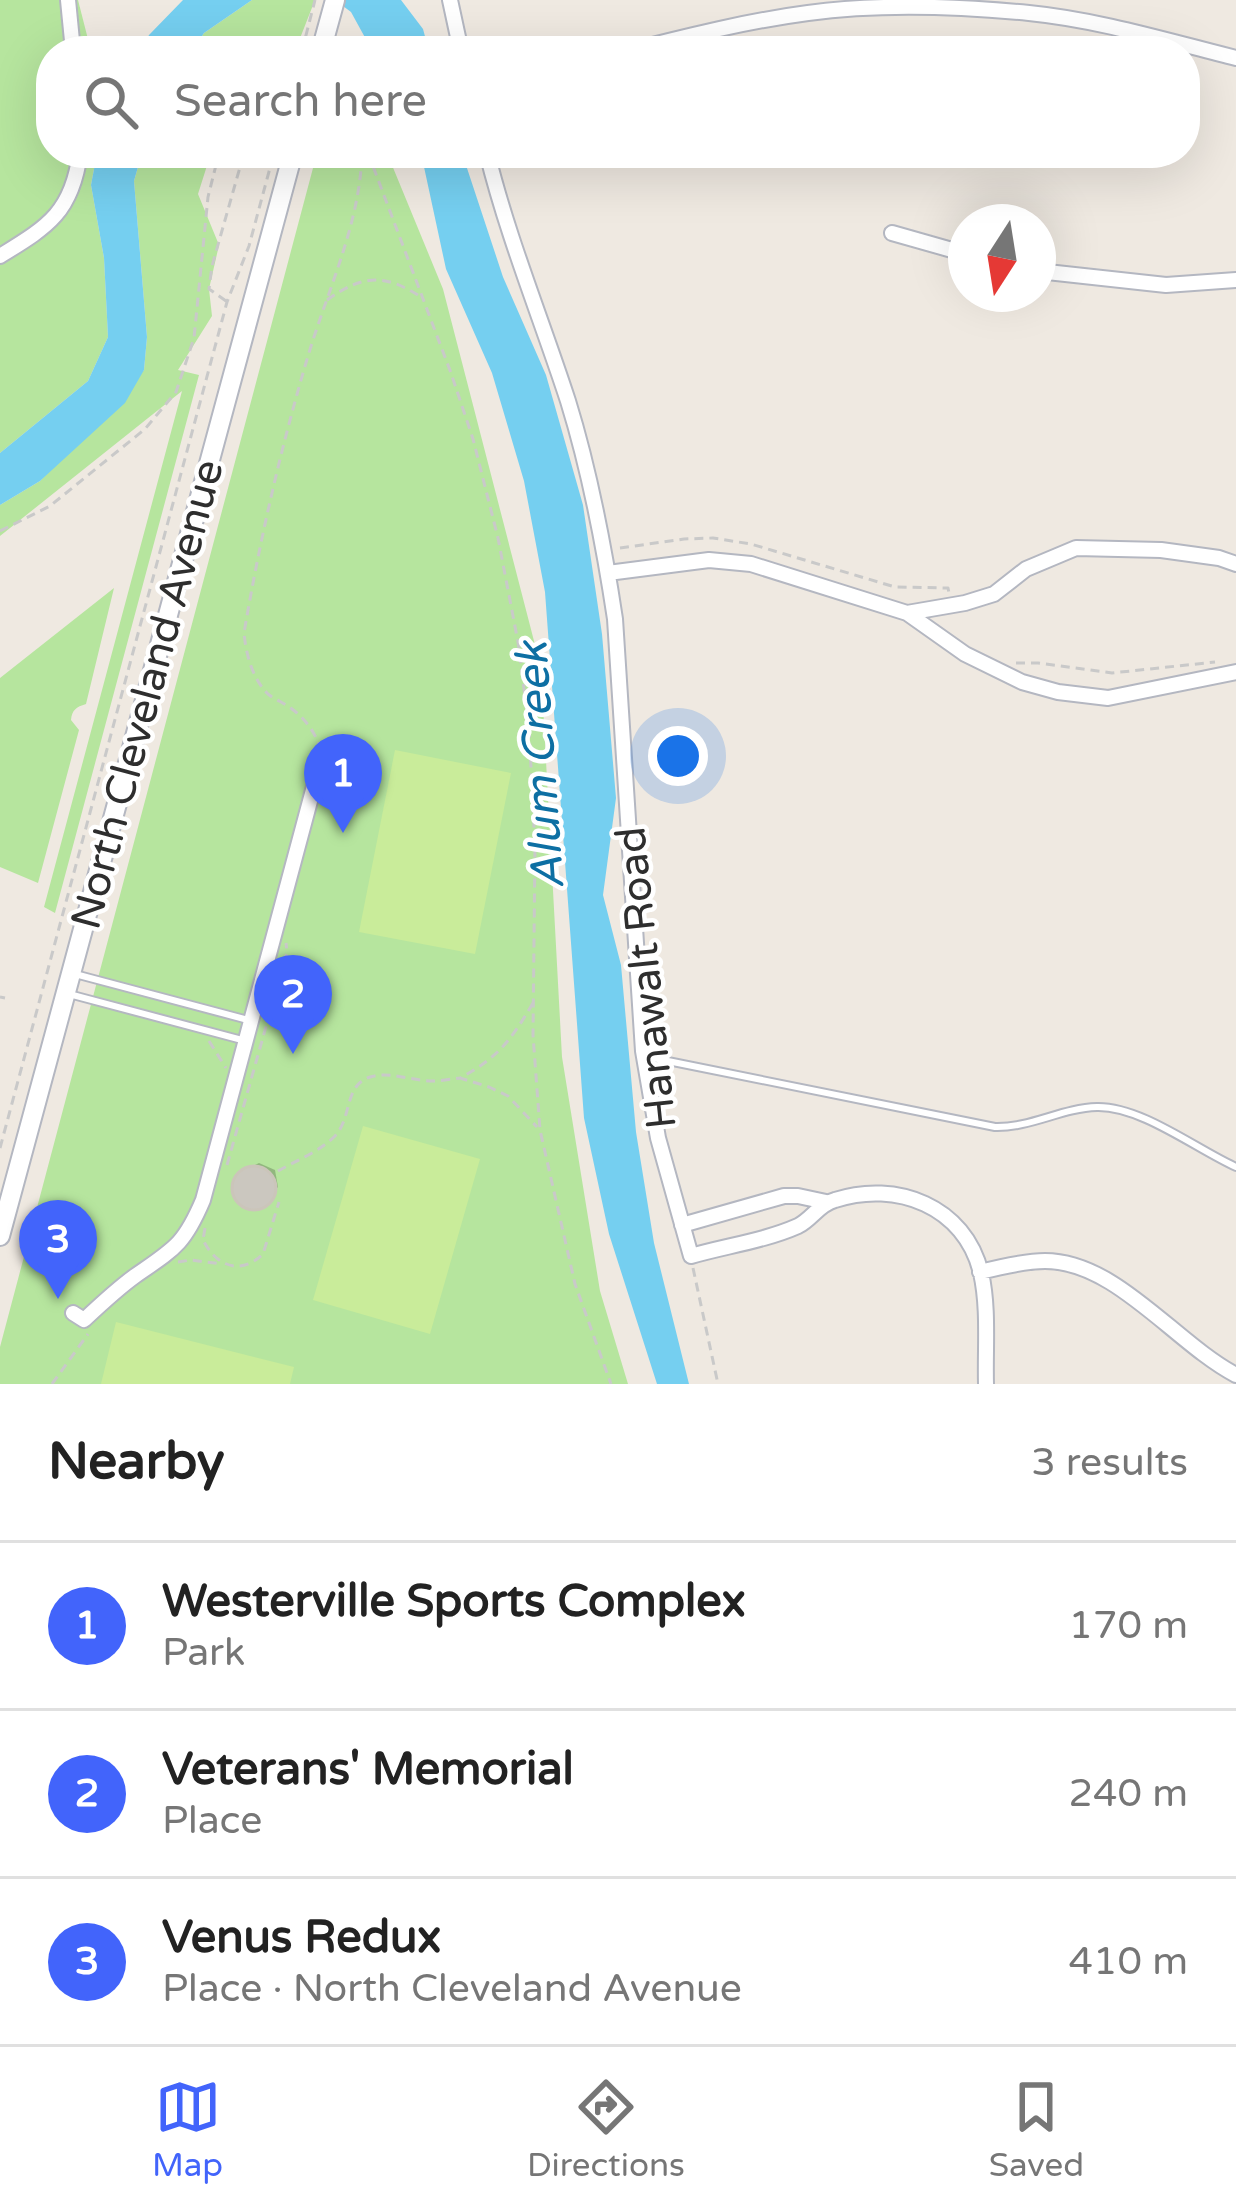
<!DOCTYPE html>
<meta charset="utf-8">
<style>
:root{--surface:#fff;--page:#f6f6f6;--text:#222;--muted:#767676;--line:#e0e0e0;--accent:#4264fb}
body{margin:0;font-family:"Varela Round",sans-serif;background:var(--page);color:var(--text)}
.compass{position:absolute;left:948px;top:204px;width:108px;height:108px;border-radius:50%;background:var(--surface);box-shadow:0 12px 48px #0002;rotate:192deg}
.you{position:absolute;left:678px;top:756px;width:42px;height:42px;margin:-30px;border:9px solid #fff;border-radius:50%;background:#1a73e8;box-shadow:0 0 0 18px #1a73e833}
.badge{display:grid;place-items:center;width:78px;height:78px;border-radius:50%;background:var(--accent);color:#fff;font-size:39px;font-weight:700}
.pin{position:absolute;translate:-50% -99px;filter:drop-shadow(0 3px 6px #0008)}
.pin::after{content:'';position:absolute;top:63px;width:42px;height:36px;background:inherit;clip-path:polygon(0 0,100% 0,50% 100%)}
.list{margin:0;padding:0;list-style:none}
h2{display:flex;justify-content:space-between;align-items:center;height:156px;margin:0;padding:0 48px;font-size:51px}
h2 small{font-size:39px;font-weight:400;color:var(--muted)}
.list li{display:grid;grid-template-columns:78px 1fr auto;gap:36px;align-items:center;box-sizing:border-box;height:168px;padding:0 48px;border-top:3px solid var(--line)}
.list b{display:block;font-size:45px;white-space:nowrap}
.list p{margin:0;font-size:39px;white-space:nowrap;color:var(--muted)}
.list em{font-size:39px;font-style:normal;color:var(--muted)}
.icon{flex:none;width:66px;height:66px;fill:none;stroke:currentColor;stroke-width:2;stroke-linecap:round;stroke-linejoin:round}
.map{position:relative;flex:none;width:1236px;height:1384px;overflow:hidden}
.search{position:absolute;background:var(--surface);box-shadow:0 12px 48px #0002;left:36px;right:36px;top:36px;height:132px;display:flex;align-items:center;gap:30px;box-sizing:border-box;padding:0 42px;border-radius:48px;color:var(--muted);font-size:45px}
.sheet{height:660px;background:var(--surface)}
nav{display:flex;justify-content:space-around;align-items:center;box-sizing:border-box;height:168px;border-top:3px solid var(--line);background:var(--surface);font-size:33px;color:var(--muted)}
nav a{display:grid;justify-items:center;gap:6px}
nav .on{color:var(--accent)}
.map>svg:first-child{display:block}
</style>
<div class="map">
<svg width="1236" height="1384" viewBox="0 0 1236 1384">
<rect width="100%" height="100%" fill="#efe9e1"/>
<path fill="#b6e59e" d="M0,0h78l13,51h-40v102h46l-6,32 13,73 4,79 -20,44 -88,72z
M252,0h63l-20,51h-103l12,-18z
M142,153h69l-13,41 21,51 -10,44 3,27 -34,54 21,5 -144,538 -11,-6 138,-516 -182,145v-31l40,-24 104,-111 3,-33 -13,-156z
M317,153h70l56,136 98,379 21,389 38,234 28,93h-628v-37z
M114,588l-28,116c-10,3 -14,6 -15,16l8,10 -41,153 -38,-16v-189z"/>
<path fill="#c9ec9a" d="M395,750l116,23 -36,181 -116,-22z
M363,1126l117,33 -50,175 -117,-34z
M116,1322l178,45 -4,17h-189z"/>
<path fill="#75cff0" d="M183,0h69l-48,33 -12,18h-52l9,-16z
M335,0h66l22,29 6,22h-51l-10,-8 -17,-31z
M97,153h45l-8,28 13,156 -3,33 -19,33 -85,78 -40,24v-52l88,-72 20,-44 -4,-79 -13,-73z
M421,153h41l41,124 43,98 37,130 19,129 14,164 -13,97 18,70 15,167 18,111 35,141h-32l-48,-150 -25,-116 -39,-526 -21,-111 -32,-108 -46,-104z"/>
<path fill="#0003" d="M259,1163l16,7 3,17 -12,16 -17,3 -10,-7 -4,-13 12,-17z"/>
<path fill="#cbc7bf" stroke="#cbc5ba" stroke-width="3" d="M232 1188a22 22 0 1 1 44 0a22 22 0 1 1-44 0Z"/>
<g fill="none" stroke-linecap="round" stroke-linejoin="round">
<g stroke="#b4b7c1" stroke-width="10">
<path id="service" d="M75,974l173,46
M69,994l173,46
M648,1057l347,70c35,1 67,-19 102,-20 44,-1 99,42 139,60"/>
</g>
<g stroke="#b4b7c1" stroke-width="18">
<path id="minor" d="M68,0l5,51
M450,0l11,51
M628,51c60,-15 119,-30 180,-38 72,-10 149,-7 221,0 70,7 139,28 207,45
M487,153c21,85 54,165 81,248 22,71 36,145 47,218l28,432 15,87 33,118c34,-10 73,-15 107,-30 14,-7 21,-22 37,-26 61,-20 130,6 146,73 8,35 4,75 5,111
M892,233l74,21
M0,256c47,-29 72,-43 80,-103
M1038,271l128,14 70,-5
M608,573l101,-13 42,4 156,49 58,41 57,28 36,10 50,6 128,-26
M907,613l58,-10 29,-9 32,-25 50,-21 85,2 58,8 17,6
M682,1225l102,-29h14l28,6
M980,1272c20,-5 45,-11 65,-11 71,0 130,82 191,114
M73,1313l11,7c16,-15 33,-31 51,-44 39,-27 49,-31 68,-76l114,-425"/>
</g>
<g stroke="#b4b7c1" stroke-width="22">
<path id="secondary" d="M321,51l14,-51
M0,1236l293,-1083"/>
</g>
<path stroke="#c9c9c9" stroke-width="3" stroke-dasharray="9 6" stroke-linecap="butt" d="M302,51l13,-51
M368,153l83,220 22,66 25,99 20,104 11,86 6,119 -2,188 7,95 35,154 36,100
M327,300c35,-25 57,-27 94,-3
M226,301l-17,-12 3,-23 32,-113
M0,531l50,-25 95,-77 31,-37 18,-54 14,-141 11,-44
M620,548l64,-9 29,-1 38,6 144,43 53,1 1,5
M1016,663h22l74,10 103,-11
M326,765c-6,-23 -15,-42 -34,-56 -7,-6 -17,-9 -24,-15 -16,-16 -22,-40 -24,-61 16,-94 37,-186 64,-277 20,-67 52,-132 54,-203
M0,997l5,1
M533,1003c-22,37 -34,54 -73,75l29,9 19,9 29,31
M209,1041l17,27
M0,1148l227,-846 22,-56 25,-93
M227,1165l60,-213 -1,-9
M278,1171c19,-11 41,-19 57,-35 18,-19 8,-54 39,-60 18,-4 39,5 58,5 9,0 19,-2 28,-3
M205,1228l-2,12c13,26 37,36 60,14l16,-52
M178,1262l13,-2 31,4
M693,1268l25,116
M52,1384l36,-50"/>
<use href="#service" stroke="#fff" stroke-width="6"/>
<use href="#minor" stroke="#fff" stroke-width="14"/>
<use href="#secondary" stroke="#fff" stroke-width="18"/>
</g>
<g text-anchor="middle" stroke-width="9" stroke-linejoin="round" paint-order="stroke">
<g font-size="42" fill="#2e2e2e" stroke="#fff">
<text transform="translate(146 694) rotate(-75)" y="15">North Cleveland Avenue</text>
<text transform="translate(645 978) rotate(-96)" y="15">Hanawalt Road</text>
</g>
<g font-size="45" font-style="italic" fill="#0d6fa3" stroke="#fff">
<text transform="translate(539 766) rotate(-94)" y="16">Alum Creek</text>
</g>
</g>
</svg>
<svg class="compass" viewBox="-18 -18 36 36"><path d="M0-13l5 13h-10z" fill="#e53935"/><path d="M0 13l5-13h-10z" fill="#767676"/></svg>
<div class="you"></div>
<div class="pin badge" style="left:343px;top:833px">1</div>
<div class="pin badge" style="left:293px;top:1054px">2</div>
<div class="pin badge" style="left:58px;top:1299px">3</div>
<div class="search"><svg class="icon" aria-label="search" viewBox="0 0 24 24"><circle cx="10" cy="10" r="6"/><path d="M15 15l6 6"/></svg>Search here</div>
</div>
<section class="sheet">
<h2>Nearby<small>3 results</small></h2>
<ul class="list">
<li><span class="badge">1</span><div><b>Westerville Sports Complex</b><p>Park</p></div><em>170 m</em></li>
<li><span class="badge">2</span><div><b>Veterans' Memorial</b><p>Place</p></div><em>240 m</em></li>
<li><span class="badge">3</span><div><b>Venus Redux</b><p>Place · North Cleveland Avenue</p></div><em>410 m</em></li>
</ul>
</section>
<nav>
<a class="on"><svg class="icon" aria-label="map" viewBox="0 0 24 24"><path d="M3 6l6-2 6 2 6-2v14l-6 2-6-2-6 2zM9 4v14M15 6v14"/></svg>Map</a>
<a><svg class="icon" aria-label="directions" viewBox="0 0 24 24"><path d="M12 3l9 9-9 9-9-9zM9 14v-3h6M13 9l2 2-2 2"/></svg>Directions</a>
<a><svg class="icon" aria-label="saved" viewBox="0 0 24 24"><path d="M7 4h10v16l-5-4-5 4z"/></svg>Saved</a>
</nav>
